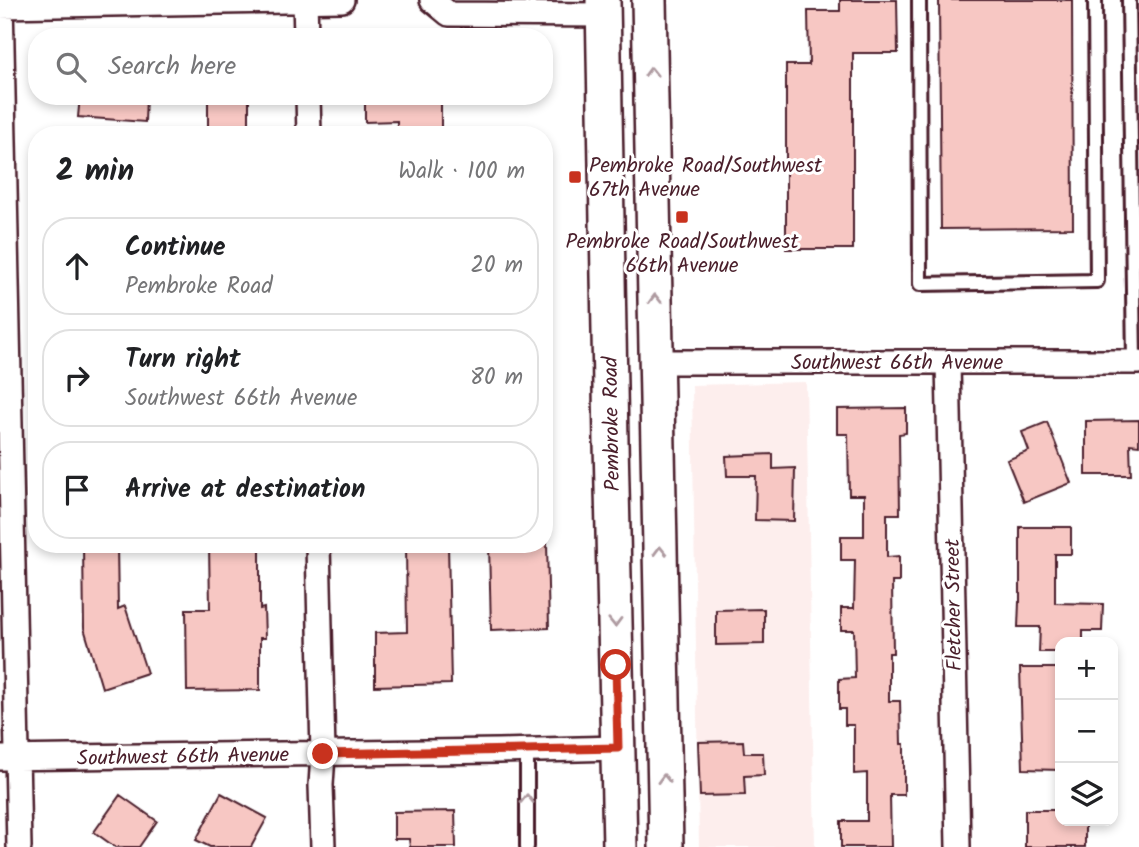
<!DOCTYPE html>
<meta charset="utf-8">
<style>
:root{--surface:#fff;--page:#f2f2f2;--text:#202124;--muted:#757577;--line:#e0e0e0}
body{margin:0;font-family:Kalam,sans-serif;background:var(--page);color:var(--text)}
.controls{position:absolute;right:21px;bottom:21px;display:grid;overflow:hidden;border-radius:14px;box-shadow:0 4px 10px #0003}
.controls button{width:63px;height:63px;display:grid;place-items:center;padding:0;border:0;border-bottom:2px solid var(--line);background:var(--surface);color:var(--text);font:35px sans-serif}
.stop{position:absolute;width:21px;height:21px;margin:-16px;border:5px solid #c8321e;border-radius:50%;background:#fff}
.stop.end{background:#c8321e;border-color:#fff;box-shadow:0 2px 7px #0008}
.list{margin:0;padding:0;list-style:none}
h2{display:flex;justify-content:space-between;align-items:center;height:91px;margin:0;padding:0 28px;font-size:30px}
h2 small{font-size:23px;font-weight:400;color:var(--muted)}
.list li{display:grid;grid-template-columns:46px 1fr auto;gap:21px;align-items:center;box-sizing:border-box;height:98px;margin:0 14px 14px;padding:0 14px;border:2px solid var(--line);border-radius:28px}
.list b{display:block;font-size:26px;white-space:nowrap}
.list p{margin:0;font-size:23px;white-space:nowrap;color:var(--muted)}
.list em{font-size:23px;font-style:normal;color:var(--muted)}
.icon{flex:none;width:38px;height:38px;fill:none;stroke:currentColor;stroke-width:2;stroke-linecap:round;stroke-linejoin:round}
.map{position:relative;flex:none;width:1139px;height:847px;overflow:hidden}
.search{position:absolute;background:var(--surface);box-shadow:0 4px 10px #0003;left:28px;top:28px;width:525px;height:77px;display:flex;align-items:center;gap:18px;box-sizing:border-box;padding:0 24px;border-radius:28px;color:var(--muted);font-size:26px}
.panel{position:absolute;background:var(--surface);box-shadow:0 4px 10px #0003;left:28px;top:126px;width:525px;height:427px;border-radius:28px}
.map>svg:first-child{display:block}
</style>
<div class="map">
<svg width="1139" height="847" viewBox="0 0 1139 847">
<rect width="100%" height="100%" fill="#fff"/>
<filter id="ink" filterUnits="userSpaceOnUse"><feTurbulence type="fractalNoise" baseFrequency=".0143" numOctaves="2"/><feDisplacementMap in="SourceGraphic" scale="14" xChannelSelector="R" yChannelSelector="G"/><feConvolveMatrix kernelMatrix="1 2 1 2 8 2 1 2 1" color-interpolation-filters="sRGB"/></filter>
<g filter="url(#ink)">
<path fill="#fdeeed" d="M806,382l9,465h-116l-7,-462z"/>
<path fill="#f7c7c3" stroke="#4a1f2b" stroke-width="2" d="M840,0h57l1,53h-45v196h-67v-184h23l-1,-54h32z
M939,0h133l1,228 -132,1z
M80,96h66l-1,26 -67,-5z
M208,96h41v39h-41z
M365,96h76v39h-44v-14l-32,1z
M906,408v25l-7,1 1,80h-13v43l12,-1v26h-7l1,71h-4v48h11l1,43h3v51h-14l1,52h-50v-26h26v-48l-13,1v-49h-9v-16h-6v-30l16,-1 -1,-48h-13v-22h13l1,-48h-14v-24h23v-41h-15l-1,-61h-11v-25z
M1139,420v25l-9,-1 1,31h-45v-54z
M1047,422l24,61 -47,19 -17,-42 22,-9 -7,-19z
M773,454v15l22,-1 -1,53 -39,-1 1,-44h-29l-1,-20z
M1020,527h51v27h-16v49l48,1 -1,27h-19v11h-23v10h-21l1,-25h-22l1,-25h1z
M83,544h34l1,65 7,-3 22,67 -45,15 -18,-60z
M209,544h51v65l4,-1 1,30h-5v52l-73,1 -1,-82h24z
M406,544h42l3,140 -76,2v-53l32,-1z
M489,544h58l2,84 -58,2z
M764,609v35l-48,1v-35z
M1020,668h37l1,77h2v25l-37,-1z
M743,741l1,12h19l1,22 -20,1 1,19 -45,1 -2,-54z
M221,793l46,25 -16,29h-41l-14,-7z
M120,795l37,26 -18,26h-24l-21,-15z
M1025,810h35v11h25v26h-60z
M455,811l1,36h-46l-1,-8h-15v-27z"/>
<g fill="none" stroke-linecap="round" stroke-linejoin="round">
<g stroke="#4a1f2b" stroke-width="18">
<path id="service" d="M919,0l1,284 177,-3 -2,-281
M1129,0l5,362
M527,847v-97"/>
</g>
<g stroke="#4a1f2b" stroke-width="28">
<path id="minor" d="M1,0l18,847
M305,0l1,37
M432,0l17,14 155,1
M0,6l342,-6
M308,96l1,39
M656,362h483
M948,362l10,485
M318,544l5,210 -2,31 2,62
M0,758l498,-7 120,-3"/>
</g>
<g stroke="#4a1f2b" stroke-width="38">
<path id="secondary" d="M603,0l8,442 9,405
M649,0l17,847"/>
</g>
<use href="#service" stroke="#fff" stroke-width="12"/>
<use href="#minor" stroke="#fff" stroke-width="23"/>
<use href="#secondary" stroke="#fff" stroke-width="33"/>
</g>
<defs><path id="oneway-chevron" d="M-2-3.5L2.5 0L-2 3.5" fill="none" stroke-width="1.6" stroke-linecap="round" stroke-linejoin="round" transform="scale(1.75)"/></defs>
<g stroke="#ae9aa0">
<use href="#oneway-chevron" transform="translate(651 72) rotate(-91)"/>
<use href="#oneway-chevron" transform="translate(655 299) rotate(-91)"/>
<use href="#oneway-chevron" transform="translate(660 551) rotate(-91)"/>
<use href="#oneway-chevron" transform="translate(615 622) rotate(89)"/>
<use href="#oneway-chevron" transform="translate(664 779) rotate(-91)"/>
<use href="#oneway-chevron" transform="translate(527 799) rotate(-90)"/>
</g>
</g>
<g fill="none" stroke-linecap="round" stroke-linejoin="round" filter="url(#ink)">
<path stroke="#c8321e" stroke-width="9" d="M323,754l295,-6 -2,-83"/>
</g>
<g fill="#c8321e" stroke="#fff" stroke-width="2.5">
<rect x="568" y="170" width="14" height="14" rx="3.5"/>
<rect x="675" y="210" width="14" height="14" rx="3.5"/>
</g>
<g text-anchor="middle" stroke-width="6" stroke-linejoin="round" paint-order="stroke">
<g font-size="21" fill="#4a1f2b" stroke="#fff" text-anchor="start">
<text x="589" y="172">Pembroke Road/Southwest<tspan x="589" dy="24">67th Avenue</tspan></text>
<text x="682" y="248" text-anchor="middle">Pembroke Road/Southwest<tspan x="682" dy="24">66th Avenue</tspan></text>
</g>
<g font-size="21" fill="#4a1f2b" stroke="#fff">
<text x="897" y="369">Southwest 66th Avenue</text>
<text transform="translate(611 424) rotate(-91)" y="7">Pembroke Road</text>
<text transform="translate(953 605) rotate(-91)" y="7">Fletcher Street</text>
<text transform="translate(183 756) rotate(-1)" y="7">Southwest 66th Avenue</text>
</g>
</g>
</svg>
<div class="controls">
<button>+</button>
<button>−</button>
<button><svg class="icon" aria-label="layers" viewBox="0 0 24 24"><path d="M12 4l9 5-9 5-9-5zM3 14l9 5 9-5"/></svg></button>
</div>
<div class="stop" style="left:616px;top:665px"></div>
<div class="stop end" style="left:323px;top:754px"></div>
<div class="search"><svg class="icon" aria-label="search" viewBox="0 0 24 24"><circle cx="10" cy="10" r="6"/><path d="M15 15l6 6"/></svg>Search here</div>
<section class="panel">
<h2>2 min<small>Walk · 100 m</small></h2>
<ul class="list">
<li><svg class="icon" aria-label="ahead" viewBox="0 0 24 24"><path d="M12 20V5M6 11l6-6 6 6"/></svg><div><b>Continue</b><p>Pembroke Road</p></div><em>20 m</em></li>
<li><svg class="icon" aria-label="right" viewBox="0 0 24 24"><path d="M7 20v-9h11M14 6l5 5-5 5"/></svg><div><b>Turn right</b><p>Southwest 66th Avenue</p></div><em>80 m</em></li>
<li><svg class="icon" aria-label="arrive" viewBox="0 0 24 24"><path d="M6 21V4h12l-3 4 3 4H6"/></svg><div><b>Arrive at destination</b></div></li>
</ul>
</section>
</div>
